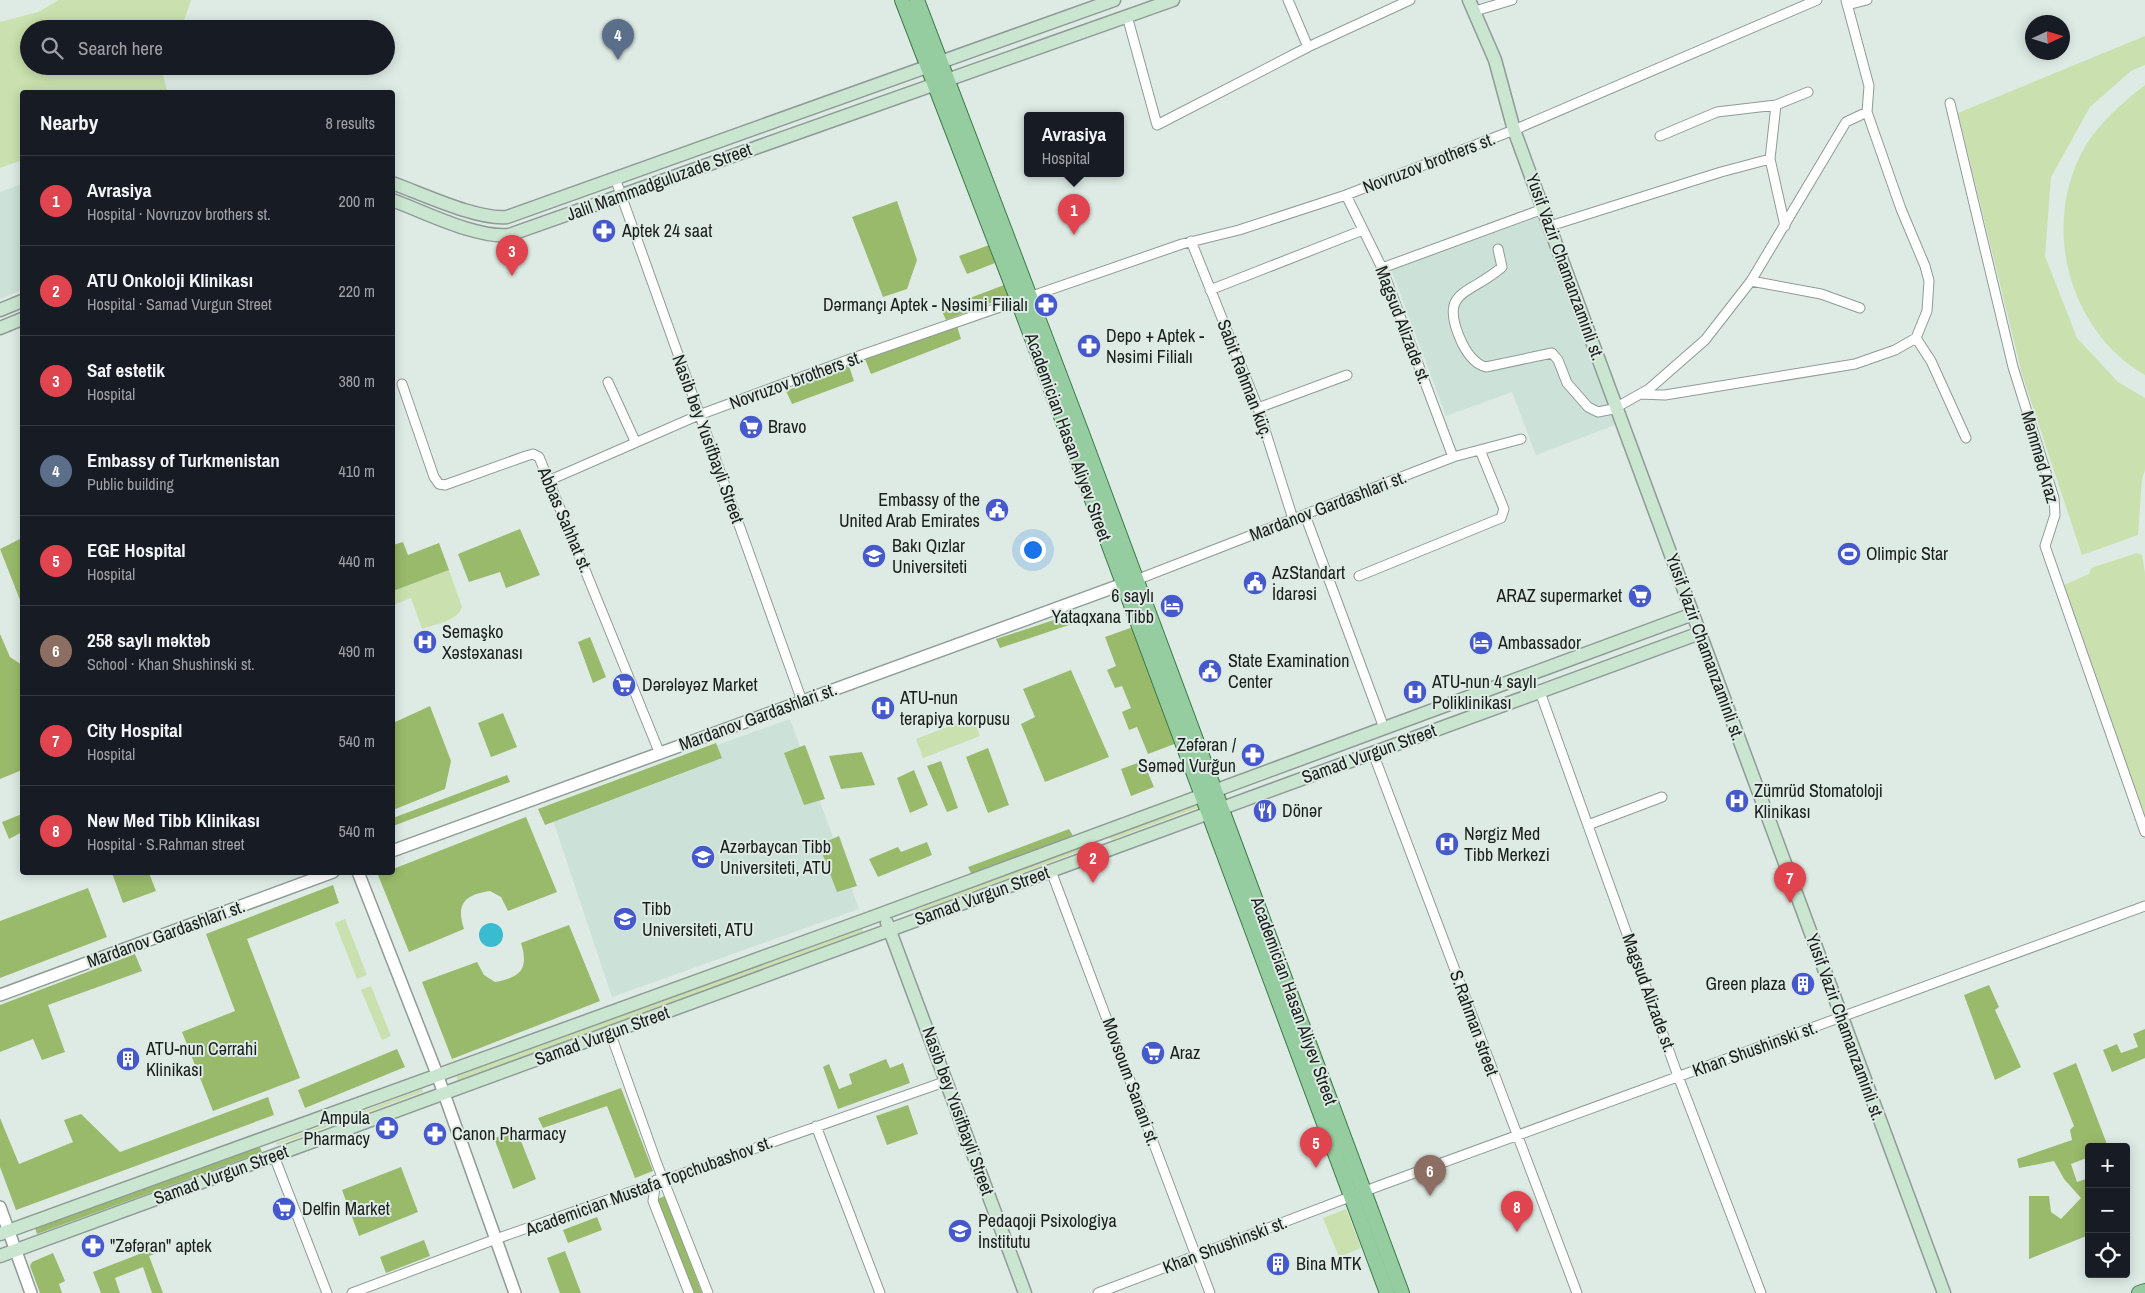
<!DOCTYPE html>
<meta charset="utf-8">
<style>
:root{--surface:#171b24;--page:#20242c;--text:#f1f3f6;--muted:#9ea1a6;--line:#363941;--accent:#8c9099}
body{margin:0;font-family:"Archivo Narrow",sans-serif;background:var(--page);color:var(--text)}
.controls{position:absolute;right:15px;bottom:15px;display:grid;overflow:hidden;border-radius:5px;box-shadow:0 2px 12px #0003}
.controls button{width:45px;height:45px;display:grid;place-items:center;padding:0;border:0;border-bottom:1px solid var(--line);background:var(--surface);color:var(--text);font:25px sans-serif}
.compass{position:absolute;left:2025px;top:15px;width:45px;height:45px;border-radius:50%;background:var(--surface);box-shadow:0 2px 12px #0003;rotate:86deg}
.you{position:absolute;left:1032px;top:549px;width:18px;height:18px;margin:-12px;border:4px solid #fff;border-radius:50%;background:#1a73e8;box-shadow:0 0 0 8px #1a73e833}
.badge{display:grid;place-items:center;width:32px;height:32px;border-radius:50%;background:var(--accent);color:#fff;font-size:16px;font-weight:700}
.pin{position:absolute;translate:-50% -41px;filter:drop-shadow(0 1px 2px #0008)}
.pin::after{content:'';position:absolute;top:26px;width:18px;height:15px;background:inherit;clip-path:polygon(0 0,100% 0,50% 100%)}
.popup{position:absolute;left:1024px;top:112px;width:100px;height:65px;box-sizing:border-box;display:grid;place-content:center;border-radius:5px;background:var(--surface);filter:drop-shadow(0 1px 4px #0005);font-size:16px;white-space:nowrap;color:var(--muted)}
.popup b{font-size:19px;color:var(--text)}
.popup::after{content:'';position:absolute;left:50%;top:100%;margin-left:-10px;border:10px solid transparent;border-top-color:var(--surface)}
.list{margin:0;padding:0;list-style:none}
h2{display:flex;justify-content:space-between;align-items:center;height:65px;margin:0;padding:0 20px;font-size:21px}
h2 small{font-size:16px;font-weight:400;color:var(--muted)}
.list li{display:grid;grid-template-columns:32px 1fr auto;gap:15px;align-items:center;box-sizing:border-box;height:90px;padding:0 20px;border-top:1px solid var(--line)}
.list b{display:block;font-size:19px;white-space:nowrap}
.list p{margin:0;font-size:16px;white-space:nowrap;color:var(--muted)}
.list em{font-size:16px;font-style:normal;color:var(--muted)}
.icon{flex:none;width:28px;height:28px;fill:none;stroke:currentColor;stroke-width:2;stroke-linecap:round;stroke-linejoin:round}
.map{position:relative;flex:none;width:2145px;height:1293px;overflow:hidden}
.search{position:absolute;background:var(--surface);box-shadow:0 2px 12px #0003;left:20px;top:20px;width:375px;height:55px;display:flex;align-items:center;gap:12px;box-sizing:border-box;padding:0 18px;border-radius:28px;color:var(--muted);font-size:19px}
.panel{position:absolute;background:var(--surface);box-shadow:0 2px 12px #0003;left:20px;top:90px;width:375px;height:785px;border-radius:5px}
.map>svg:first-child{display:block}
</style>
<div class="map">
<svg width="2145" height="1293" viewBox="0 0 2145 1293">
<rect width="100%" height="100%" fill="#deebe5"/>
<path fill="#cce1d8" d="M22,184v106l-22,9v-107z
M1537,214l78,211 -79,30 -24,-63 -66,24 -55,-147z
M790,719l69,190 -247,88 -64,-192z"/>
<path fill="#cae0ae" d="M59,0h132l-10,29h-152v37h138l-4,9 4,15 -3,2h-142v68l-22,8v-146l38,-10z
M2145,36v29l-14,6 -41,36 -39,70 -6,79 32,82 41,44 27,16v72l-3,9 -4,56 -56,20 -60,-181 -64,-261z
M2145,85v290c-78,-45 -105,-153 -59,-230 15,-24 37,-43 59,-60z
M2137,553l5,2 3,18v242l-83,-229 27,-12 2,-6z
M449,570l13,37c-4,14 -27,17 -40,22l-11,-31 -18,7v-14z
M973,717l7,19 -57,22 -7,-19z
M1201,802l2,4 -92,34 -2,-3z
M1093,843l1,3 -178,67 -1,-3z
M345,919l22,56 -10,4 -22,-56z
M862,929l2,3 -406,148 -2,-4z
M371,986l20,50 -9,4 -21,-50z
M422,1089l1,3 -146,53 -1,-2z
M1346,1209l15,39 -22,9 -16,-39z"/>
<path fill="#99ba6b" d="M897,201l20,59 -10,29 -24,8 -31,-80z
M992,244l19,51 -65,25 -5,-11 63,-24 -9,-22 -28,11 -8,-18z
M957,326l4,13 -90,35 -6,-15z
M849,366l5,15 -62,23 -6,-13z
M520,529l20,46 -34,13 -6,-16 -31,10 -11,-28z
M22,538v67l-22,-56z
M403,542l5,13 31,-12 10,27 -56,21v-46z
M1072,614l3,9 -75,25 -4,-9z
M1133,627l44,116 -29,11 -11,-27 -8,3 -7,-18 9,-4 -9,-22 -7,2 -8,-18 9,-4 -11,-29z
M0,634l10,23 12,8v105l-22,9z
M590,637l16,40 -13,6 -15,-41z
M1071,670l38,87 -64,25 -24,-58 14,-7 -12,-28z
M430,706l21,55 -6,28 -52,21v-87z
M503,713l14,34 -26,10 -13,-34z
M716,743l6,15 -177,67 -7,-16z
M805,745l20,54 -21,6 -20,-52z
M988,748l21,57 -21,8 -22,-56z
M862,752l13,33 -34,4 -12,-33z
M941,761l17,47 -11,4 -20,-46z
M1143,761l11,26 -23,9 -10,-27z
M914,770l14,35 -18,8 -13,-35z
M507,775l3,7 -117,44v-8z
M22,814v18l-13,7 -7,-17z
M526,817l31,75 -49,19 -7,-14 -11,-6c-26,4 -34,13 -26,38l-55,23 -31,-77 14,-3 1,-3z
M1069,829l4,7 -101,39 -4,-8z
M839,836l18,50 -20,6 -18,-47z
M927,842l5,13 -54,22 -9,-18 29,-12 3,5z
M112,873h37l7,18 -33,12z
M333,885l6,18 -92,36 53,139 -87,33 -31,-79 53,-21 -29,-77z
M88,888l19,49 -107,41v-57z
M569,925l31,76 -148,58 -30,-77 55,-20 7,13 11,7c26,-5 34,-13 26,-39z
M135,954l7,17 -94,34 17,47 -23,8 -9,-21 -33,13v-47z
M1989,985l10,22 -4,3 26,57 -26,13 -31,-85z
M2145,1029v29l-33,14 -9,-22 14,-6 4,9 17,-6 -5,-13z
M397,1049l8,18 -100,41 -7,-18z
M886,1059l4,9 13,-5 7,20 -72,26 -15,-42 6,-3 10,25 13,-5 -3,-10z
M2076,1063l32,84h-19v10l-18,7 6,18 9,-3 3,10v46l-60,24v-63h20l2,16 10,7 20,-21 -17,-19 -10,-18 -35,7 -2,-9 55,-19 -2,-10 4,-4 -21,-53z
M621,1088l32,83 -18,7 -28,-72 -64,22 -5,-10z
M268,1097l6,18 -258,95 -16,-43v-49l19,46 54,-22 -9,-22 17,-6 39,38z
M908,1105l10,29 -31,11 -11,-29z
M517,1131l19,48 -23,10 -19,-51z
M259,1145l3,7 -225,82 -2,-6z
M401,1167l17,45 -59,24 -17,-46z
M665,1196l37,97h-8l-37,-94z
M597,1217l5,13 -34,13 -5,-13z
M424,1240l6,16 -44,17 -6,-16z
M160,1246l2,5 -13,5 14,37h-11l-9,-26 -28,11 5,15h-19l-8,-21z
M565,1251l16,42h-21l-13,-35z
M53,1253l12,28 -6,3 3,9h-22l-10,-27 2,-4z"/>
<path fill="#39bccf" d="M479 935a12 12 0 1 1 24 0a12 12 0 1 1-24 0Z"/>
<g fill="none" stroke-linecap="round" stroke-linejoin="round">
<g stroke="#8f9b96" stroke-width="11">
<path id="minor" d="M1288,0l20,47
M1847,5l20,-5
M1475,11l37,-11
M1127,16l30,109 151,-78 102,-47
M1950,103l63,264 41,131 1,17 -10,31 100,286
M1776,105l32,-13
M1660,136l57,-24 59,-7 -6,54 15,67
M615,178l187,523
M1346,195l36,73 71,189
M1550,226l171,-54 49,-13
M1191,241l67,167 35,111
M1498,249l4,18c-33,29 -65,22 -40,76 5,10 12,21 24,24l66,-14 6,7 9,23 21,24 10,5 20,-4
M1382,268l161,-59
M1751,281l70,13 39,14
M1210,290l153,-60
M1916,338l15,23 35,77
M608,382l27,59
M402,384l32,93 5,7 6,1 81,-29 7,-2 6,3 121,297
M1640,394l25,1 190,-31 40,-14 21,-12 11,-27 2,-30 -4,-15 -24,-57 -34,-97 2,-26 -23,-86
M1617,407l32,-18 56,-49 46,-59 95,-159 21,-10
M1258,408l89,-33
M550,480l149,-65 157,-58 326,-113 57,-14 107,-35 168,-65 303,-130
M1305,515l79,213
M1359,576l142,-58 3,-9 -24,-59
M1136,580l317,-123 68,-18
M1540,692l138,384 83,217
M1373,753l204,540
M1588,825l74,-28
M1051,871l159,422
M610,1032l47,132 51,129
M816,1126l64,167
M274,1156l53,137
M656,1180l-3,21 36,92
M352,1293l144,-54 451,-158
M1098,1293l278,-106 769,-281"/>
</g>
<g stroke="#8f9b96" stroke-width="14">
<path id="tertiary" d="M392,851l731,-267
M358,872l79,202 78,219
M0,995l333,-123
M0,1207l31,86"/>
</g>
<g stroke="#8f9b96" stroke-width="15">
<path id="secondary" d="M1469,0l26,60 19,70 29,79 401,1084
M392,183c31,11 85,37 115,34l607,-217
M392,200c33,12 83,38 117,35l664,-235
M0,310l22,-9
M0,328l22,-9
M887,923l138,370
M0,1234l865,-314 828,-306
M0,1256l1700,-623"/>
</g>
<g stroke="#3c7a49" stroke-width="16">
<path id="primary" d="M902,0l116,301 369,992
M917,0l166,436 319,857
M2139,1293l6,-2"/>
</g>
<use href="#minor" stroke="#fff" stroke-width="9"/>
<use href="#tertiary" stroke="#fff" stroke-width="11"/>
<use href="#secondary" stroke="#cae6d0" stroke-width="12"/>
<use href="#primary" stroke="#95cda0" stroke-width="14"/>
</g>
<defs>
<g id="pharmacy-disc" transform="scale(1.25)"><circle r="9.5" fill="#4559cd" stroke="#deebe5"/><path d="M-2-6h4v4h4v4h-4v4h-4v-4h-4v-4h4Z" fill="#fff"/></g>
<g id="supermarket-disc" transform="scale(1.25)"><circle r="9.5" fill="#4559cd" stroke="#deebe5"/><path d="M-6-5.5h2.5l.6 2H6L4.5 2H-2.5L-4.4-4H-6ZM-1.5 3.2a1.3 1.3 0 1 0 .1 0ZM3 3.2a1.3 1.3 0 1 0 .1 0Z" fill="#fff"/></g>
<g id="civic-disc" transform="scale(1.25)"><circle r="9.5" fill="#4559cd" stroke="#deebe5"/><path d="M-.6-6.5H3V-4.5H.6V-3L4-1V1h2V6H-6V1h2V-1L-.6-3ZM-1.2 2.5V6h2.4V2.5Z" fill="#fff"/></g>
<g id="stadium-disc" transform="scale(1.25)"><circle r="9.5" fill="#4559cd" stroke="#deebe5"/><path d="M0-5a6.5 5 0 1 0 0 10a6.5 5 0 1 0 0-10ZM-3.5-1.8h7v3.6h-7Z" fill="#fff"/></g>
<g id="university-disc" transform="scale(1.25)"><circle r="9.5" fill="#4559cd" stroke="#deebe5"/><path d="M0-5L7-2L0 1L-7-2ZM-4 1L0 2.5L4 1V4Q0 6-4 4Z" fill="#fff"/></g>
<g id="hotel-disc" transform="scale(1.25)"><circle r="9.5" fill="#4559cd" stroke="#deebe5"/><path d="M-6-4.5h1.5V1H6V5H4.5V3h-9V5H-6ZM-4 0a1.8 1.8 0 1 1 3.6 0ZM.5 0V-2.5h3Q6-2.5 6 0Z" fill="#fff"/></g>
<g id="hospital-disc" transform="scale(1.25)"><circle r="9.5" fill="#4559cd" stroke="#deebe5"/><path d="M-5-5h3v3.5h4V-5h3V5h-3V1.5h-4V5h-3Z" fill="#fff"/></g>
<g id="restaurant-disc" transform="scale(1.25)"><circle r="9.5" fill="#4559cd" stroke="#deebe5"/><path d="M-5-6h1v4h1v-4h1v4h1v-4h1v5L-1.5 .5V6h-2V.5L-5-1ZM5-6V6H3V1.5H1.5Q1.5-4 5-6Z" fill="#fff"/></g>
<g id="building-disc" transform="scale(1.25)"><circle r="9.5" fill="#4559cd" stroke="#deebe5"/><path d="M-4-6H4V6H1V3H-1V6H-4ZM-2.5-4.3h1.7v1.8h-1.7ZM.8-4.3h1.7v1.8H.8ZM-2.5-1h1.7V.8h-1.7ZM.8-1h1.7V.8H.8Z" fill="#fff"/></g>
</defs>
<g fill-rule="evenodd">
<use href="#pharmacy-disc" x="604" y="231"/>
<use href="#pharmacy-disc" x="1046" y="305"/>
<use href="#pharmacy-disc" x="1089" y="346"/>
<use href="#supermarket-disc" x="751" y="427"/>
<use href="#civic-disc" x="997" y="510"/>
<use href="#stadium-disc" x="1849" y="554"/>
<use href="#university-disc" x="874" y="556"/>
<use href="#civic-disc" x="1255" y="583"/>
<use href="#supermarket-disc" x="1640" y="596"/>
<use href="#hotel-disc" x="1172" y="606"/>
<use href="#hospital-disc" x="425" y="642"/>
<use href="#hotel-disc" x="1481" y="643"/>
<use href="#civic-disc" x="1210" y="671"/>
<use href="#supermarket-disc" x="624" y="685"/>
<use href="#hospital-disc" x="1415" y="692"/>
<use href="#hospital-disc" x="883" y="708"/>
<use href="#pharmacy-disc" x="1253" y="755"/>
<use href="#hospital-disc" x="1737" y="801"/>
<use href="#restaurant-disc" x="1265" y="811"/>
<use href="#hospital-disc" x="1447" y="844"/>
<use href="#university-disc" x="703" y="857"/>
<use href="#university-disc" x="625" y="919"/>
<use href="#building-disc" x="1803" y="984"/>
<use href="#supermarket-disc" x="1153" y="1053"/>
<use href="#building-disc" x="128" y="1059"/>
<use href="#pharmacy-disc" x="387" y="1128"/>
<use href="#pharmacy-disc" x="435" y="1134"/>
<use href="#supermarket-disc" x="284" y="1209"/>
<use href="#university-disc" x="960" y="1231"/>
<use href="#pharmacy-disc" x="93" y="1246"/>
<use href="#building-disc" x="1278" y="1264"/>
</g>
<g text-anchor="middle" stroke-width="4" stroke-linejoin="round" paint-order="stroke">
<g font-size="18" fill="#1a1e1c" stroke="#deebe5">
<text transform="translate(1429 163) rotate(-21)" y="6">Novruzov brothers st.</text>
<text transform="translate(659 182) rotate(-20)" y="6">Jalil Mammadguluzade Street</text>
<text transform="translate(1565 267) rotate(70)" y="6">Yusif Vazir Chamanzaminli st.</text>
<text transform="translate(1403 325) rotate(69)" y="6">Magsud Alizade st.</text>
<text transform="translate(1245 379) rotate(69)" y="6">Sabit Rəhman küç.</text>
<text transform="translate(796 380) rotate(-20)" y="6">Novruzov brothers st.</text>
<text transform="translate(1068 437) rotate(70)" y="6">Academician Hasan Aliyev Street</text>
<text transform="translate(708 439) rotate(70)" y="6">Nasib bey Yusifbayli Street</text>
<text transform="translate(2040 457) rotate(74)" y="6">Məmməd Araz</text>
<text transform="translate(1328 506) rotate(-21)" y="6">Mardanov Gardashlari st.</text>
<text transform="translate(565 520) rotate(67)" y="6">Abbas Sahhat st.</text>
<text transform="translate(1705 647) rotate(70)" y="6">Yusif Vazir Chamanzaminli st.</text>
<text transform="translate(758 717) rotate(-20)" y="6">Mardanov Gardashlari st.</text>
<text transform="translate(1369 754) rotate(-20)" y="6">Samad Vurgun Street</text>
<text transform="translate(982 896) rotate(-20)" y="6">Samad Vurgun Street</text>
<text transform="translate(166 934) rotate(-20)" y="6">Mardanov Gardashlari st.</text>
<text transform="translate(1649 993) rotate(70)" y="6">Magsud Alizade st.</text>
<text transform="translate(1294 1001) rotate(70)" y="6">Academician Hasan Aliyev Street</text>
<text transform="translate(1474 1023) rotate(70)" y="6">S.Rahman street</text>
<text transform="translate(1845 1027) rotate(70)" y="6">Yusif Vazir Chamanzaminli st.</text>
<text transform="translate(602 1036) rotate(-20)" y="6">Samad Vurgun Street</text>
<text transform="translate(1755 1049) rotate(-20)" y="6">Khan Shushinski st.</text>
<text transform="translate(1131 1082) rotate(70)" y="6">Movsoum Sanani st.</text>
<text transform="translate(958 1111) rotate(70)" y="6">Nasib bey Yusifbayli Street</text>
<text transform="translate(221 1175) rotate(-20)" y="6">Samad Vurgun Street</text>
<text transform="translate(649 1186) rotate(-20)" y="6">Academician Mustafa Topchubashov st.</text>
<text transform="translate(1225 1245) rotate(-21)" y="6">Khan Shushinski st.</text>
</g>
<g font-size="18" fill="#1a1e1c" stroke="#deebe5" text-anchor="start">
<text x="622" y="237">Aptek 24 saat</text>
<text x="1028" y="311" text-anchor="end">Dərmançı Aptek - Nəsimi Filialı</text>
<text x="1106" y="342">Depo + Aptek -<tspan x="1106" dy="21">Nəsimi Filialı</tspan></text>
<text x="768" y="433">Bravo</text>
<text x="980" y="506" text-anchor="end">Embassy of the<tspan x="980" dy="21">United Arab Emirates</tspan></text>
<text x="892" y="552">Bakı Qızlar<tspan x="892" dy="21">Universiteti</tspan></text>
<text x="1866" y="560">Olimpic Star</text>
<text x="1272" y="579">AzStandart<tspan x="1272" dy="21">İdarəsi</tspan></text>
<text x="1154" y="602" text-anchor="end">6 saylı<tspan x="1154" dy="21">Yataqxana Tibb</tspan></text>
<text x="1622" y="602" text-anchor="end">ARAZ supermarket</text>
<text x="442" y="638">Semaşko<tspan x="442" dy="21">Xəstəxanası</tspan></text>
<text x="1498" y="649">Ambassador</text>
<text x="1228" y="667">State Examination<tspan x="1228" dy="21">Center</tspan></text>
<text x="1432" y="688">ATU-nun 4 saylı<tspan x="1432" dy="21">Poliklinikası</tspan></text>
<text x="642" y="691">Dərələyəz Market</text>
<text x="900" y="704">ATU-nun<tspan x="900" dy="21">terapiya korpusu</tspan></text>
<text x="1236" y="751" text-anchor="end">Zəfəran /<tspan x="1236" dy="21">Səməd Vurğun</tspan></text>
<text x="1754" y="797">Zümrüd Stomatoloji<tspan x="1754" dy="21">Klinikası</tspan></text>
<text x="1282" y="817">Dönər</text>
<text x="1464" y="840">Nərgiz Med<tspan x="1464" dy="21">Tibb Merkezi</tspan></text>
<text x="720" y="853">Azərbaycan Tibb<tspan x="720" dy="21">Universiteti, ATU</tspan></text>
<text x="642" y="915">Tibb<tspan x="642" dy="21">Universiteti, ATU</tspan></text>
<text x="1786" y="990" text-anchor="end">Green plaza</text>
<text x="146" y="1055">ATU-nun Cərrahi<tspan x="146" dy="21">Klinikası</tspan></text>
<text x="1170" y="1059">Araz</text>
<text x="370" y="1124" text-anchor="end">Ampula<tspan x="370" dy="21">Pharmacy</tspan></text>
<text x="452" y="1140">Canon Pharmacy</text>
<text x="302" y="1215">Delfin Market</text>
<text x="978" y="1227">Pedaqoji Psixologiya<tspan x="978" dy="21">İnstitutu</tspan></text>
<text x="110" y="1252">"Zəfəran" aptek</text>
<text x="1296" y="1270">Bina MTK</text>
</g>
</g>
</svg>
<div class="controls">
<button>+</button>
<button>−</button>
<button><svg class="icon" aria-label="locate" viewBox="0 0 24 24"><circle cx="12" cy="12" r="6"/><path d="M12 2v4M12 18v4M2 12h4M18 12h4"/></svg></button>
</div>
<svg class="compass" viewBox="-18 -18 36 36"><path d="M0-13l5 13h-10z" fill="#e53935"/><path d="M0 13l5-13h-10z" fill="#9ea1a6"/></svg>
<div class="you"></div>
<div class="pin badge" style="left:1074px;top:235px;background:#e0444e">1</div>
<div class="popup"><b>Avrasiya</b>Hospital</div>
<div class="pin badge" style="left:1093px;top:883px;background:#e0444e">2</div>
<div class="pin badge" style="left:512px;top:276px;background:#e0444e">3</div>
<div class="pin badge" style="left:618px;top:60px;background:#5c6f8a">4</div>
<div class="pin badge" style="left:1316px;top:1168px;background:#e0444e">5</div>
<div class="pin badge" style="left:1430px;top:1196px;background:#8d6e63">6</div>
<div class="pin badge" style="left:1790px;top:903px;background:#e0444e">7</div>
<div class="pin badge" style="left:1517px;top:1232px;background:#e0444e">8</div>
<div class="search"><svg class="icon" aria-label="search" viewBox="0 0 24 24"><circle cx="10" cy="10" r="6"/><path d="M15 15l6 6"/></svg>Search here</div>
<section class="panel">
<h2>Nearby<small>8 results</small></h2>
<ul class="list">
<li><span class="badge" style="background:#e0444e">1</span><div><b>Avrasiya</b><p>Hospital · Novruzov brothers st.</p></div><em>200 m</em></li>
<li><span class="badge" style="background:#e0444e">2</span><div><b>ATU Onkoloji Klinikası</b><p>Hospital · Samad Vurgun Street</p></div><em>220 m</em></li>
<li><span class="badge" style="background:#e0444e">3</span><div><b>Saf estetik</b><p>Hospital</p></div><em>380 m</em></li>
<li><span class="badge" style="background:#5c6f8a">4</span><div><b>Embassy of Turkmenistan</b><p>Public building</p></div><em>410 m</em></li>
<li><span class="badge" style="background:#e0444e">5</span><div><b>EGE Hospital</b><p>Hospital</p></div><em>440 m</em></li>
<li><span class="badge" style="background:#8d6e63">6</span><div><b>258 saylı məktəb</b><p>School · Khan Shushinski st.</p></div><em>490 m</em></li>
<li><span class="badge" style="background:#e0444e">7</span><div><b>City Hospital</b><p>Hospital</p></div><em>540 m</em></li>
<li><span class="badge" style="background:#e0444e">8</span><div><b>New Med Tibb Klinikası</b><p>Hospital · S.Rahman street</p></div><em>540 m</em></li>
</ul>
</section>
</div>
